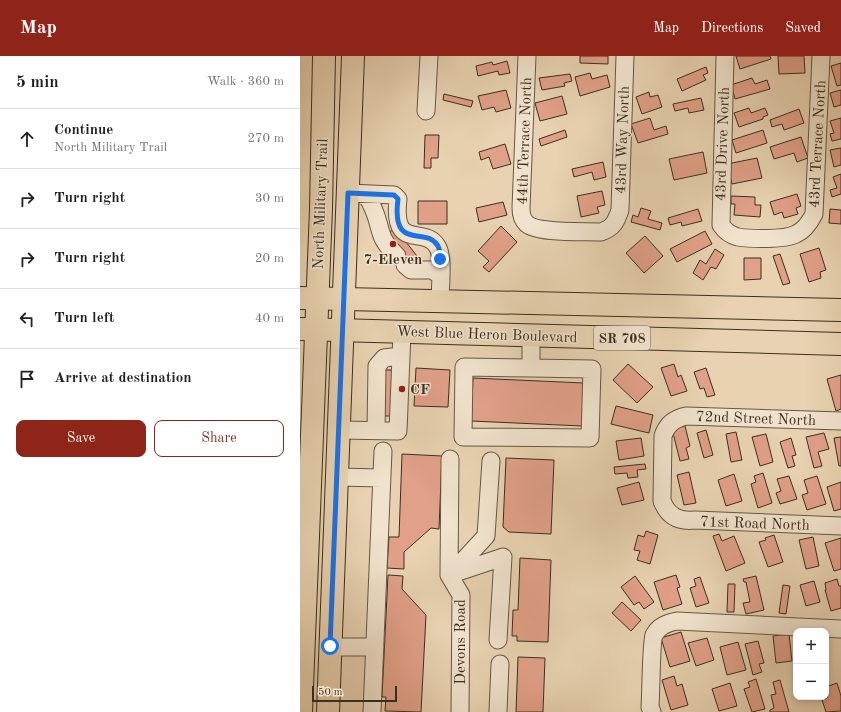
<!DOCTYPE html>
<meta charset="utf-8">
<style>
:root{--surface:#fff;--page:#f2f2f2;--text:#222;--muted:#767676;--line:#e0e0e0;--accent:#8f2418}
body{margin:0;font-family:"Old Standard TT",serif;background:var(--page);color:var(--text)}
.controls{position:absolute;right:12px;bottom:12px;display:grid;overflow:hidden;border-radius:8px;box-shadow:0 2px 6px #0003}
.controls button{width:36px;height:36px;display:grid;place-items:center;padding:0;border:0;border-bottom:1px solid var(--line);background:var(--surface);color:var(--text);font:20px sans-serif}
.scale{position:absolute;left:12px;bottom:10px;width:85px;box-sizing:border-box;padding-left:4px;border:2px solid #3b2f1f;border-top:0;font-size:11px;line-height:14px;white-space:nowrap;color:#3b2f1f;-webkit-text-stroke:3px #f0e2cc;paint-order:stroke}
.stop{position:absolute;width:12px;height:12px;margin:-9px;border:3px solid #1a73e8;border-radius:50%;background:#fff}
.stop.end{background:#1a73e8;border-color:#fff;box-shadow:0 1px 4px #0008}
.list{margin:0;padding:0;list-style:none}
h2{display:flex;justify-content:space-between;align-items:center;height:52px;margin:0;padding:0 16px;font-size:17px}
h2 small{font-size:13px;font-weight:400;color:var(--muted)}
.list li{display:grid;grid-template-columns:26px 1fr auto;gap:12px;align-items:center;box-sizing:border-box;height:60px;padding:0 16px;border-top:1px solid var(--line)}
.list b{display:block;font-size:15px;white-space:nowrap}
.list p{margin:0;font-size:13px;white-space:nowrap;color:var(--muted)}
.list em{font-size:13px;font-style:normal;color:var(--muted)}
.actions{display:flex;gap:8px;padding:12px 16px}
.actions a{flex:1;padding:9px 0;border:1px solid var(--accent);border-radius:8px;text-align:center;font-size:14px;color:var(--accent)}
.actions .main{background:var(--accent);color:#fff}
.icon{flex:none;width:22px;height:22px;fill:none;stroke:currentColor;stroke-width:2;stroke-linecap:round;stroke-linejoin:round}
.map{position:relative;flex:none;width:541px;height:656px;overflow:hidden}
header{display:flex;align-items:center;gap:24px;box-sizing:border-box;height:56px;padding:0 20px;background:var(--accent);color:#fff}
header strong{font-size:19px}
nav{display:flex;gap:22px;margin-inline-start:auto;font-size:14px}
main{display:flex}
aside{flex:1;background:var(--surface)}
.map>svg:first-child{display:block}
</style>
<header>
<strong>Map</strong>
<nav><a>Map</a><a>Directions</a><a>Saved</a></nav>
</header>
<main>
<aside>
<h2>5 min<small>Walk · 360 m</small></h2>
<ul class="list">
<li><svg class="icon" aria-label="ahead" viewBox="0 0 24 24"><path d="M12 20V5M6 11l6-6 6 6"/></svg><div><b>Continue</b><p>North Military Trail</p></div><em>270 m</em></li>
<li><svg class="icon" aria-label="right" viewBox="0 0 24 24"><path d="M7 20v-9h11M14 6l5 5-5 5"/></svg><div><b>Turn right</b></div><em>30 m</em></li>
<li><svg class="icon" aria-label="right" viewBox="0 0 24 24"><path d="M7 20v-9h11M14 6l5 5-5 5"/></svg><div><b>Turn right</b></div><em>20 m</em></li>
<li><svg class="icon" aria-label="left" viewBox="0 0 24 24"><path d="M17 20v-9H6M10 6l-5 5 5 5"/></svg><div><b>Turn left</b></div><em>40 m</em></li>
<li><svg class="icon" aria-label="arrive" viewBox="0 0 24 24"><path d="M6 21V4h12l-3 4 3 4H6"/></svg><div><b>Arrive at destination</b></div></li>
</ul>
<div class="actions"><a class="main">Save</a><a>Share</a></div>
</aside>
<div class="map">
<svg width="541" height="656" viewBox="0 0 541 656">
<rect width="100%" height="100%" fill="#e8d2b1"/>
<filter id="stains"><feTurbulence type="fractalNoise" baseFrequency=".005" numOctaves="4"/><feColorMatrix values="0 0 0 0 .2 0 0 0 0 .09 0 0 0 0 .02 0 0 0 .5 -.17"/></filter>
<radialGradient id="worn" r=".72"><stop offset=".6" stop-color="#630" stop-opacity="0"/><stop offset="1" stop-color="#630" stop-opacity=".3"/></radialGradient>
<path fill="#e1a088" stroke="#3b2f1f" d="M280,0h28v8l-28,-1z
M436,0h34l1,3 -31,10z
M478,0h26l1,17 -26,1z
M207,5l3,12 -11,2 -1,-4 -20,5 -2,-10 16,-4 1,3z
M541,7v22l-4,1 -6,-20z
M406,11l2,6 -5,2 3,5 -24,11 -5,-12z
M290,17l2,6 15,-4 3,12 -30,9 -5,-19z
M270,18l2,7 -8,2 1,3 -23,4 -3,-12z
M452,22l3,6 12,-4 3,9 -35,10 -4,-14z
M206,34l5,18 -15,4 -2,-5 -12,3 -4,-14z
M541,34v15l-7,2 -4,-14z
M349,36l1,5 8,-2 4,12 -20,7 -6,-17z
M144,38l29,7 -2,6 -28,-7z
M262,40l5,18 -27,7 -5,-18z
M401,42l3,12 -15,3 -1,-5 -13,3 -2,-7z
M449,52l2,5 14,-5 3,7 -5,2v2l-24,8 -5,-14z
M499,53l5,14 -20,7 -2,-6 -10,3 -2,-7z
M350,62l4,12 12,-4 2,8 -30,9 -7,-19z
M541,62v21l-9,2 -2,-7 4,-1 -4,-12z
M265,74l2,7 -26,9 -2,-7z
M463,74l4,13 -31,10 -4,-13z
M125,79h14l-1,23h-7v10h-7z
M501,81l7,21 -11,4 -3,-9 -20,6 -4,-12z
M205,88l6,20 -18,5 -4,-12 -8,3 -2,-8z
M541,92v17l-7,2 -4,-17z
M403,96l4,21 -33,7 -5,-21z
M457,102l5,20 -30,6 -5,-20z
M303,106l3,15 -12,3 -2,-8 -18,5 -2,-8z
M541,118v20l-9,3 -2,-7 7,-2 -4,-11z
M302,135l3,14 -8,2 2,6 -18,4 -4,-21z
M497,138l4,12 -5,2 2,6 -14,4 -2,-6 -8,3 -4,-13z
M431,140l24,1v8h6l-1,12 -26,-2 1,-11h-4z
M118,145h29v23h-29z
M203,146l4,13 -28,7 -3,-14z
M341,152l10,3 -3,8 14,4 -2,7 -29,-8 2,-7 5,2z
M398,153l4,12 -20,5 -1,-4 -11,3 -2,-7z
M530,153l11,1v14l-12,-1z
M201,170l16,16 -28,30 -6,-5 6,-6 -11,-10z
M95,172l22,28 -17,14 -8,-10 -5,-26z
M405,175l7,13 -35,18 -7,-13z
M345,180l18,20 -19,17 -18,-20z
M519,192l7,22 -6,2 1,6 -12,4 -9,-28z
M415,193l9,6 -8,14 -5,-2 -8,13 -10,-7 7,-13 6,4z
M480,198l10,29 -7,2 -10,-29z
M444,202h17v21l-17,1z
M328,308l25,23 -16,16 -24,-23z
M374,308l4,13 3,-2 6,16 -16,5 -10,-28z
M116,312l34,2 -2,37 -34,-1z
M406,312l9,27 -8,2 -3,-9 -4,1 -6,-17z
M83,314h11l-1,46h-11z
M541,319v34l-5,2 -9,-32z
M173,322l111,5 -2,43 -111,-5z
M316,350l37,9 -4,18 -38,-9z
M385,370l5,20 -4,2 3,11 -9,2 -8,-32z
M406,374l7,25 -9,3 -7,-25z
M436,376l6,28 -11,2 -5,-28z
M524,377l5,16 -11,3 4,14 -8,2 -8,-31z
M466,378l7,28 -13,4 -8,-29z
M541,381v29h-2l-5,-28z
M341,382l3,18 -25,4 -3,-19z
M491,382l5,17 -4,1 3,10 -7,2 -8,-26z
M102,398l40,2 -3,73 -8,-1 -27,24v17l-17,-1 2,-31h10z
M206,402l48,2 -3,74 -42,-2 -6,-5z
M345,408l1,5 -9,1 1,7 -10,1 -1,-5 -12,1 -1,-7z
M389,416l7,31 -12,2 -7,-30z
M463,417l9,30 -14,5 -7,-24 5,-2 -2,-6z
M434,418l8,27 -16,5 -8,-26z
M489,420l8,23 -17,5 -4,-11 5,-2 -4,-12z
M517,420l9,28 -19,6 -5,-15 6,-2 -4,-13z
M339,426l5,18 -22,5 -5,-17z
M541,426v27l-7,2 -7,-24z
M346,475l12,4 -8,29 -13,-4 3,-9 -6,-1 4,-15 6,2z
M419,478l3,7 12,-5 11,27 -19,8 -13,-35z
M474,479l9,27 -15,5 -9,-25 7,-2 -1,-2z
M513,481l6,29 -13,3 -7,-29z
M541,482v31l-7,2 -9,-28z
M220,502l31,2 -3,82 -31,-1v-5h-5l1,-26h5z
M88,519l15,1 -1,13 24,26 -5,97 -36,-1 1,-14h-4z
M376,519l4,12 -3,1 5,16 -19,6 -9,-28z
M335,520l19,26 -10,7 -5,-7 -5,3 -13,-18z
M456,520l8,34 -18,4 -3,-11 7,-1 -4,-20h-2l-1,-3z
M400,521l9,26 -13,4 -6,-19 6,-2 -2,-7z
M537,523l2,7h2v22l-10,3 -6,-21h1l-1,-7z
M514,525l6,21 -14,4 -6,-21z
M428,528h7l-1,28h-7z
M483,529l7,1 -4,28 -7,-1z
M322,546l19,18 -10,11 -19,-18z
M381,576l9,29 -20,6 -9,-29z
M489,578l3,27 -16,2 -3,-27z
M407,582l7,22 -18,6 -8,-23z
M458,585l6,22 -5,1 3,8 -9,3 -8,-31z
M438,586l8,28 -19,5 -7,-28z
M218,601l27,1 -2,54h-27z
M374,620l3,10 5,-2 6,21 -17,5 -9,-30z
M456,623l9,30 -13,3 -8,-23 6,-2 -2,-5z
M480,624l9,32h-19v-2l4,-2 -3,-13 5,-1 -3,-12z
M430,627l7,23 -18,5 -7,-22z
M537,627l4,13v15l-15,1 -4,-12 5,-2 -1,-11z"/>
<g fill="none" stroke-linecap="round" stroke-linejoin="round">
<g stroke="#665844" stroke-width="19">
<path id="minor" d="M227,0l-6,152c0,6 1,11 5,15 10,11 59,8 75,9 12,-4 15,-10 19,-22l5,-154
M425,0l-4,169c4,6 9,10 17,12 12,2 47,3 58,-3 9,-4 14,-12 18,-20l7,-158
M126,55l3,-55
M48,137l46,2 4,4c-6,53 26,26 39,47 7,10 3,42 3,55
M65,138c3,4 6,9 8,14 10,22 3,28 24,48
M105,209l6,5h21l8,5
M231,312l-67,-1 -1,70 127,1 2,-69 -61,-1v-33
M541,365l-155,-5c-12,3 -19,8 -23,20l-1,65c6,15 17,21 33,19l146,6
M38,374l60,1 4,-99
M76,374l1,-64 7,-8 16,-2
M37,421l45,1
M151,518l35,-38 5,-75
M149,519l54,-18 -5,83
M149,519l12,20 -1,117
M149,519l1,-116
M30,591h45
M72,656l11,-261
M198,656l2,-48
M352,656l-2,-5c1,-11 1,-65 4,-72 5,-9 13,-12 23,-14l164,8"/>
</g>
<g stroke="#3b2f1f" stroke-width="24">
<path id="major" d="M1,656l20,-503 3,-153
M28,656l25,-656"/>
</g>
<g stroke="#3b2f1f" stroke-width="24">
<path id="highway" d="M0,242l541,12
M0,273l541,15"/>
</g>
<use href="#minor" stroke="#f0e2cc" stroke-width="17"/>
<use href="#major" stroke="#e8d2b1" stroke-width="22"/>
<use href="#highway" stroke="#e8d2b1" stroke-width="22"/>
</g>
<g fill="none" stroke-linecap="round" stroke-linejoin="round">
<path stroke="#1a73e8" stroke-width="5" d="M30,590l18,-453 46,2 4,4c-7,54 28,26 40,47 2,4 2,9 2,13"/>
</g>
<g fill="#8f2418" stroke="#f0e2cc" stroke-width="1.5">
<circle cx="93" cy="188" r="4"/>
<circle cx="102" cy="333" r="4"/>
</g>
<g text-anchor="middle" stroke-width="3" stroke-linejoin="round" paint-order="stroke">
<rect fill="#f0e2cc" stroke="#716553" stroke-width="1" x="294" y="270" width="56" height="24" rx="3"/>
<g font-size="14" font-weight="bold" fill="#3b2f1f">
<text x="322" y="287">SR 708</text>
</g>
<g font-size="15" fill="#3b2f1f" stroke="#f0e2cc">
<text transform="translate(322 84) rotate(-88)" y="5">43rd Way North</text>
<text transform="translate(224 85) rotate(-88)" y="5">44th Terrace North</text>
<text transform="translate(422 88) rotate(-88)" y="5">43rd Drive North</text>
<text transform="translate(517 88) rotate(-87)" y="5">43rd Terrace North</text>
<text transform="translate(20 148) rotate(-88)" y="5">North Military Trail</text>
<text transform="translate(187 278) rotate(2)" y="5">West Blue Heron Boulevard</text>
<text transform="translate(456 362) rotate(2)" y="5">72nd Street North</text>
<text transform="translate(455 467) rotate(2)" y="5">71st Road North</text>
<text transform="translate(160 586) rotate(-90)" y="5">Devons Road</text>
</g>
<g font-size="15" font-weight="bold" fill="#3b2f1f" stroke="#f0e2cc">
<text x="93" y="208">7-Eleven</text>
<text x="110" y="338" text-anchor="start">CF</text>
</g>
</g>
<rect width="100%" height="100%" filter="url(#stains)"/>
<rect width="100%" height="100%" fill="url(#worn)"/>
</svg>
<div class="controls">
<button>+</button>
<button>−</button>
</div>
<div class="scale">50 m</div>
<div class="stop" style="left:30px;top:590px"></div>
<div class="stop end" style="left:140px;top:203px"></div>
</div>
</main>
